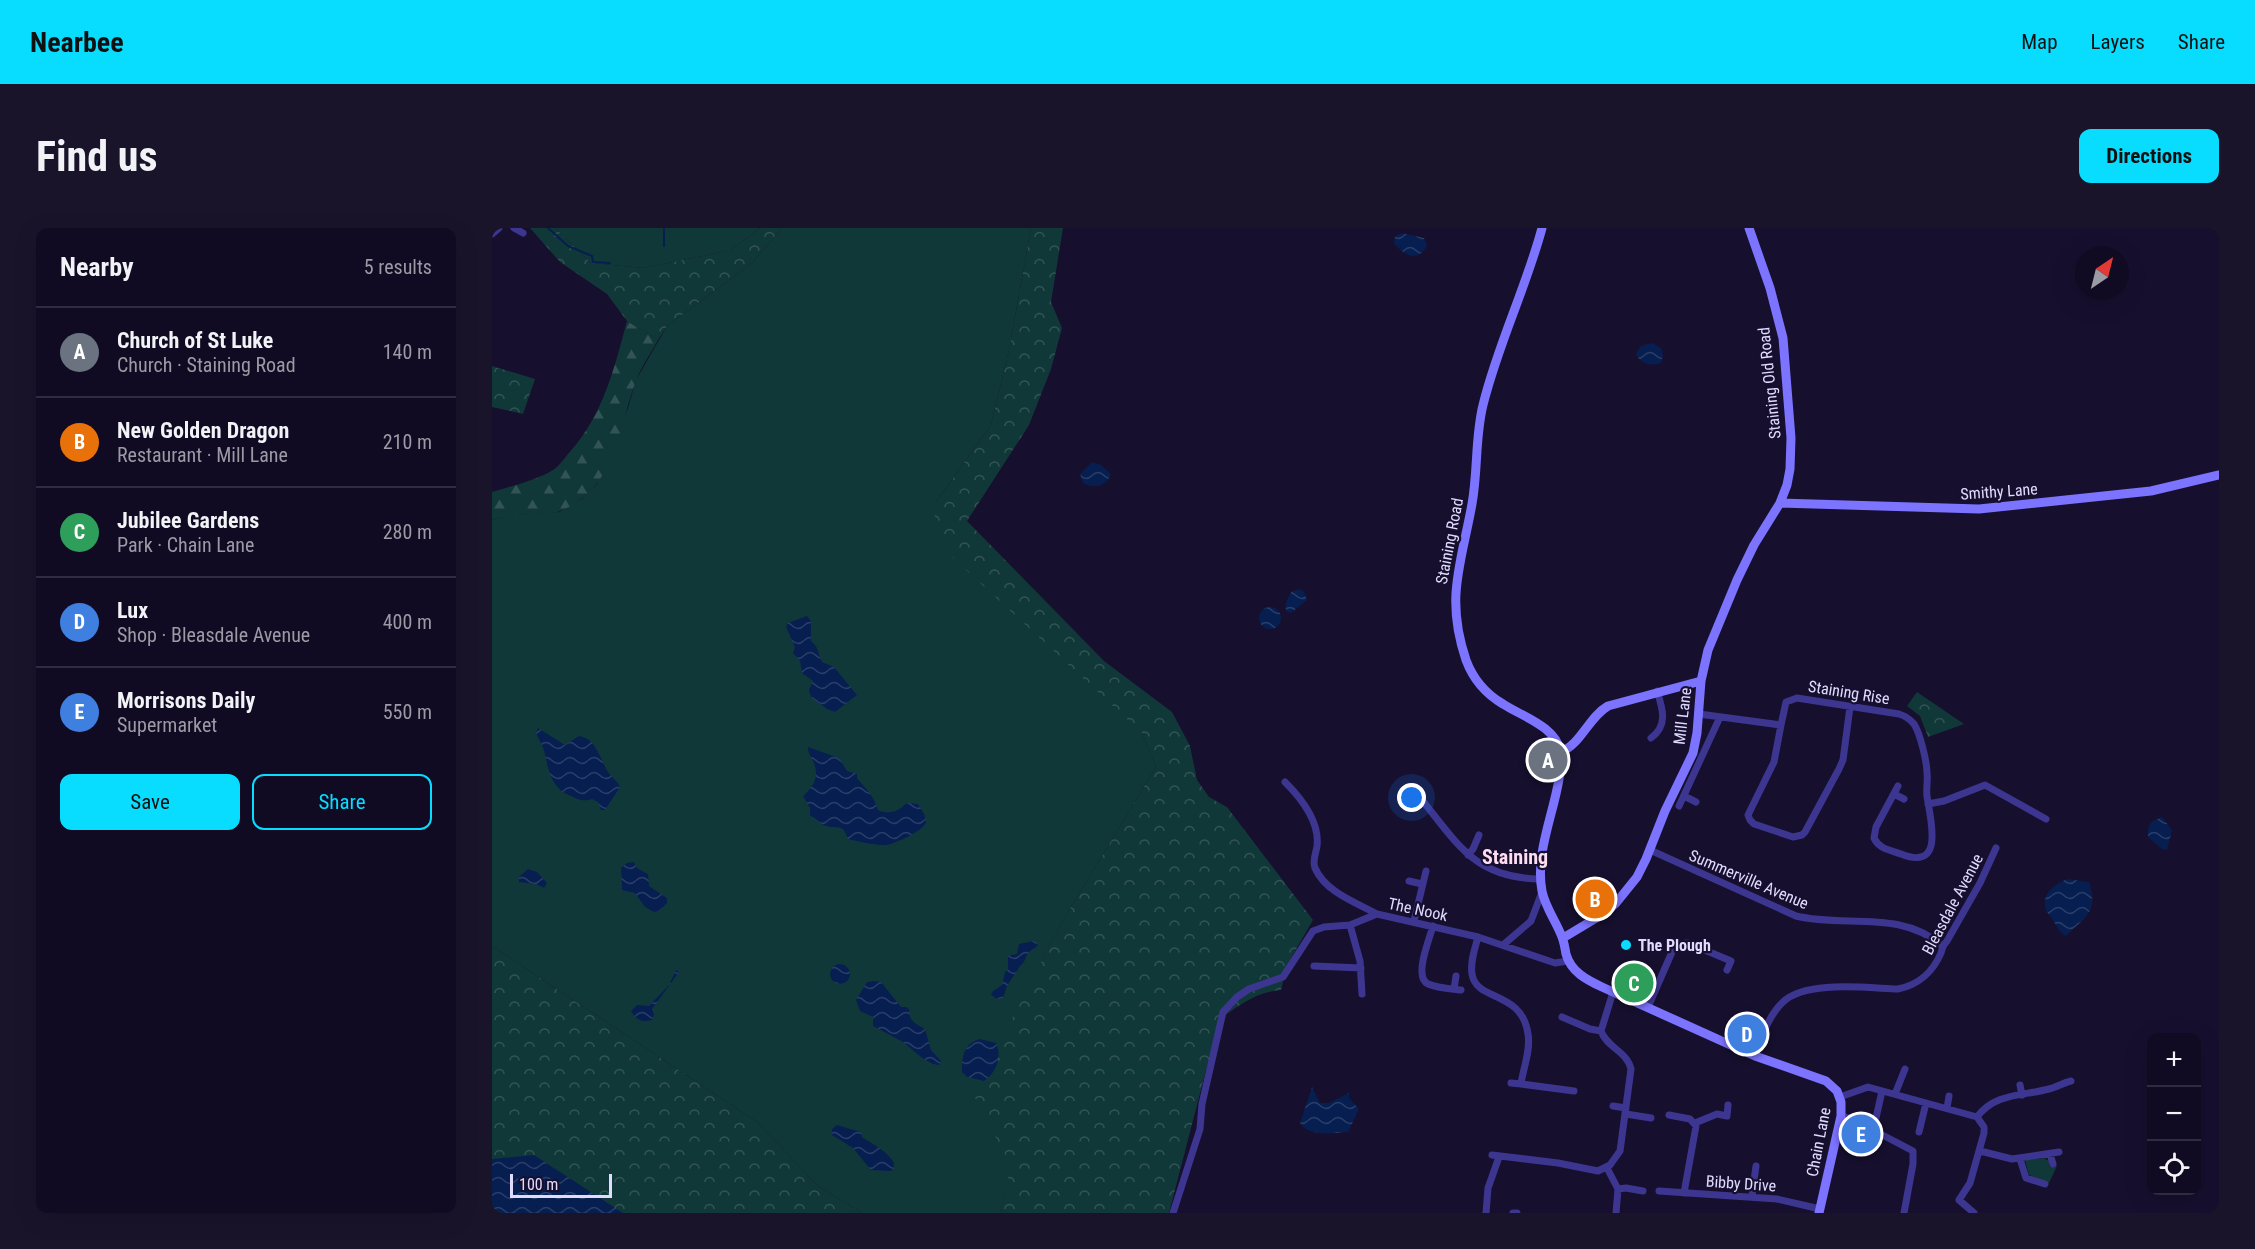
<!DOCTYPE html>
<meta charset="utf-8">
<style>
:root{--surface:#100b22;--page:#19142a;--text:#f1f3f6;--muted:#9c9ba5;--line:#302b40;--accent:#08dcff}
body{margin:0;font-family:"Roboto Condensed",sans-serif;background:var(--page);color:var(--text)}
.controls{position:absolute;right:18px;bottom:18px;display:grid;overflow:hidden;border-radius:12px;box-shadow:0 6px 24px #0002}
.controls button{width:54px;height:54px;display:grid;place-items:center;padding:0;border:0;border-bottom:2px solid var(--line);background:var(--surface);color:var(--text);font:30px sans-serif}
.compass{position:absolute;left:1583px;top:18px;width:54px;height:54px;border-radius:50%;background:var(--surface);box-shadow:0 6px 24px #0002;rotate:35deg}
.scale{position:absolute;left:18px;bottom:15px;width:102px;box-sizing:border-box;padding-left:6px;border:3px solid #e1dcff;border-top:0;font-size:16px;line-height:21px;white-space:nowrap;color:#e1dcff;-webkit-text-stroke:4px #160f2e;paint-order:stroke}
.you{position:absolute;left:920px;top:570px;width:21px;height:21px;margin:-15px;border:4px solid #fff;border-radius:50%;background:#1a73e8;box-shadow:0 0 0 9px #1a73e833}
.badge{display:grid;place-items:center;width:39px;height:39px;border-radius:50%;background:var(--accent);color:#fff;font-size:20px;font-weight:700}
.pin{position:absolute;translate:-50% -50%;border:3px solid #fff;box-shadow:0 2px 6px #0006}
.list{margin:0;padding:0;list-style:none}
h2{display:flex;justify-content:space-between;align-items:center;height:78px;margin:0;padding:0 24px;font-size:26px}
h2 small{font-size:20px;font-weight:400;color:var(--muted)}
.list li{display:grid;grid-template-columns:39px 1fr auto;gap:18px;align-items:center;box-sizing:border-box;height:90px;padding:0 24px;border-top:2px solid var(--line)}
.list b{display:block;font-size:22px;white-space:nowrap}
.list p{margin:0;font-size:20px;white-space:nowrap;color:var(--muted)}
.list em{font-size:20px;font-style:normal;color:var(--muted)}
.actions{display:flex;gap:12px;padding:18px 24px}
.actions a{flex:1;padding:14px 0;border:2px solid var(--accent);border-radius:12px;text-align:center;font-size:21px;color:var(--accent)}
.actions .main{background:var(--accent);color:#111}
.icon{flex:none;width:33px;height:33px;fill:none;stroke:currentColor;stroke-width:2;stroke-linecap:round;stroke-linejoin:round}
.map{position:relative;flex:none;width:1727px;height:985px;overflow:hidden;border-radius:12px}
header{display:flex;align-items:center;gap:36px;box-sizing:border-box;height:84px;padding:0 30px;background:var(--accent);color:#111}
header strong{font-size:28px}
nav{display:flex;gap:33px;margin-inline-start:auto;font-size:21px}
.intro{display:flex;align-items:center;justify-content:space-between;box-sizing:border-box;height:144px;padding:0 36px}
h1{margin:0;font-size:42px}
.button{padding:15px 27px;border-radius:12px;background:var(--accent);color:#111;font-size:21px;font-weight:700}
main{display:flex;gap:36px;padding:0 36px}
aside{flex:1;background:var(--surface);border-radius:12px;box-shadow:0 6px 24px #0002}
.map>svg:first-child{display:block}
</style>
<header>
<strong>Nearbee</strong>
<nav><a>Map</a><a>Layers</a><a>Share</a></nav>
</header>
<div class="intro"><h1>Find us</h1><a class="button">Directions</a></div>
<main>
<aside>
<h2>Nearby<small>5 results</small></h2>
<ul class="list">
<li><span class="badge" style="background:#6b7280">A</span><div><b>Church of St Luke</b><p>Church · Staining Road</p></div><em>140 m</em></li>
<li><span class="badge" style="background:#e8710a">B</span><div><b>New Golden Dragon</b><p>Restaurant · Mill Lane</p></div><em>210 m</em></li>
<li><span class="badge" style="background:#2e9e5b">C</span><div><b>Jubilee Gardens</b><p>Park · Chain Lane</p></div><em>280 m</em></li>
<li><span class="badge" style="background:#3f7fe0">D</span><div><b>Lux</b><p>Shop · Bleasdale Avenue</p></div><em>400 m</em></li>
<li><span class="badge" style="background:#3f7fe0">E</span><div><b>Morrisons Daily</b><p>Supermarket</p></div><em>550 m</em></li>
</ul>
<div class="actions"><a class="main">Save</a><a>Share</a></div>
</aside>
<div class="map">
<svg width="1727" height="985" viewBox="0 0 1727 985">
<defs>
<pattern id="forest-firs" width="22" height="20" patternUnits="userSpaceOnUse" patternTransform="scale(1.5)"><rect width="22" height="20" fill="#113838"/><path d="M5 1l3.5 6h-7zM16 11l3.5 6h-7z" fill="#335456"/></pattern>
<pattern id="park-crowns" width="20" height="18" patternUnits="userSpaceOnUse" patternTransform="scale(1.5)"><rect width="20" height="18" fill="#113838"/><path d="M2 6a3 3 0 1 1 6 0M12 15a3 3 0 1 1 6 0" fill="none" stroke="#335456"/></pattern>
<pattern id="garden-furrows" width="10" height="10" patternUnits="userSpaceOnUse" patternTransform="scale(1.5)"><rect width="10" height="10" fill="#113838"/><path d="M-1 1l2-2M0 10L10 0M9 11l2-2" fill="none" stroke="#335456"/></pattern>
<pattern id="water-waves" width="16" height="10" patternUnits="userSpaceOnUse" patternTransform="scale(1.5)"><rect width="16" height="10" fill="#061e50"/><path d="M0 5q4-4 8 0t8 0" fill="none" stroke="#2a3e6a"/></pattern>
</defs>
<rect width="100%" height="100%" fill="#160f2e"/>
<path fill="#113838" d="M63,0h205l-29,22 -87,18 -53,-5z
M290,0h249l-22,122 -18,75 -55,77 206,231 14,34 -94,155 -88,172 38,72 -12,47h-138l-44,-27 -61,-64 -265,-176v-426l19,-5 48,-3 23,-13 15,-15 31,-76 8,-28 31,-54 85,-63z
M1552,930l5,3 1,6 7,-1 -8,17 -20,-8 -4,-15z"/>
<path fill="url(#forest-firs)" d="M135,93l31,19c-7,13 -17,27 -22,41 -18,47 -20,109 -76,130 -7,3 -19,2 -27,3 -14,0 -27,2 -41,6v-28c19,-6 43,-11 61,-22 5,-3 11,-11 15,-16 35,-38 46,-85 59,-133z"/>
<path fill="url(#park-crowns)" d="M38,0h25l36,35 53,5 87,-18 29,-22h22l-30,35 -85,63 -9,14 -31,-19 -20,-27 -47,-32z
M539,0h32l-12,74 11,26 -11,41 -22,56 -62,96 137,140 68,51 18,34 7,34 12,17 18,10 86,113 -26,45 -6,25c-25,2 -42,15 -62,30l-50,193h-169l11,-47 -38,-72 89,-172 94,-155 -14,-34 -209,-194 3,-37 55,-77 18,-75z
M0,138l43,13 -12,35 -31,-7z
M1425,464l47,32 -36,13 -8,-21 -13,-10z
M0,718l265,176 61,64 44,27h-370z"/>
<path fill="url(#garden-furrows)" d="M1138,749l22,11 -4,7 -10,2 -14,-7z"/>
<path fill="url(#water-waves)" d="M910,5l22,5 3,7c-8,18 -23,11 -33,-2l1,-7z
M1160,115l9,5 2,7 -2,8c-12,3 -17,2 -25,-8 3,-10 7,-10 16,-12z
M600,234l9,3 10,9c-5,13 -17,15 -28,9l-3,-9z
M808,361l4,3 3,8 -16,13 -4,-1c-4,-7 1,-14 5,-21z
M767 390a11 11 0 1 1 22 0a11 11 0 1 1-22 0Z
M315,388l4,5v20l5,5 6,16 12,5 23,28 -22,17 -8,-3 -16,-12 -2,-7 4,-9 -11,-8 -2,-12 -7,-8 2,-6 -9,-20 2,-4z
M46,500l27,17 14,-9c17,2 21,23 29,36 4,5 9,9 12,15l-15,23h-4l-3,-8 -6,-3c-10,3 -12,1 -21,-3 -19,-7 -22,-24 -26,-41 -1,-8 -6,-15 -9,-22z
M316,519l31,11 8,13 10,3v4c9,11 17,18 21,32 10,5 21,2 28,-7l12,1c3,5 8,11 8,18 -1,8 -31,22 -40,23 -6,1 -31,-4 -38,-6 -6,-17 -9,-9 -22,-13 -6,-2 -12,-8 -16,-11v-7l-7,-12c11,-10 17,-20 10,-35 -3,-6 -5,-8 -5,-14z
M1670,589l10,13 -5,20 -5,-1 -14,-12v-8l3,-7z
M142,634l3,6 11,6 1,12 18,12v5l-8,8 -5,1 -9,-5 -10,-14 -13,-3 -1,-22 6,-5z
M36,641l9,3 10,11 -3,5 -8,-4 -17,-2v-5z
M1576,651l21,3c10,30 -4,35 -23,54 -6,-3 -8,-8 -12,-14 -2,-4 -6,-8 -8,-12 -6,-15 9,-27 22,-31z
M542,713l4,3c-2,5 -5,4 -9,8 -4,4 -3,10 -9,14l-13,20 -4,12 -6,1 -6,-4 2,-4 9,-6 3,-13 3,-2v-14l9,-2 2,-10z
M338 746a10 10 0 1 1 20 0a10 10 0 1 1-20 0Z
M184,742l3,2 -27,37 2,6 -2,5c-10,3 -16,0 -21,-9l6,-6 12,1 20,-21z
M382,753l7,1 20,25h5l3,2c0,13 6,14 16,20l6,21 10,11 -2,4 -6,-1 -11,-6 -19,-16 -30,-16v-9l-13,-6 -4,-11 11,-18z
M488,811l16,4c6,14 1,29 -12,38l-17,-4 -5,-5c0,-15 1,-28 18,-33z
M820,859l8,16h9l20,-10v5l10,11 -11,23c-16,1 -39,5 -48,-9z
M345,897l24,7 1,5c12,8 25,14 32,26v6l-4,2 -19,-1 -18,-22 -21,-13v-6z
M42,927l89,58h-131v-54z"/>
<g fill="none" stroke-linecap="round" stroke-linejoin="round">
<path stroke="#061e50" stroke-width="2" d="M56,0l20,18 24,10 1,6 17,1
M172,0v18"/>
<path stroke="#3d3691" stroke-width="7" d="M22,0l9,5
M0,6l7,-6
M1207,486l82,11 5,-23 11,-4 102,16c6,2 11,5 15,10 6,9 13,38 13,49 1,8 -1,15 0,23 3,22 19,76 -26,58 -11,-4 -22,-5 -27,-16l2,-11 22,-41
M1289,497l-7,37 -26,53 2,5 4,4 39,13 9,-2 3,-3 34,-63 4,-9 7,-53
M1159,510c17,-12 12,-29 6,-47
M793,554c16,16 35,39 32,64 -1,7 -5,15 -2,22 10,24 42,35 62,46
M1402,566l10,5
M1192,568l12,6
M930,572c37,46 54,78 118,79
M1436,576l16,-3 41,-16 61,34
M1187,578l41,-89
M1158,622l146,66c48,12 105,-7 146,30
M976,627l5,-6 6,-14
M917,653l13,3
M922,693l12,-50
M858,697l10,36 2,33
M941,698c-3,12 -20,51 -5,58 9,4 23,5 33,6
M986,709c-3,11 -8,25 -6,37 4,28 50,16 56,60 3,16 -5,35 -7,50l53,7
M1011,717l28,-24 11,-29
M822,738l47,2
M962,761l2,-13
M1156,779l24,-55 6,-8 10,-1 43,18 -4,9
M1070,789l28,12 11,2 12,-39
M1263,828c7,-19 13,-40 28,-54 22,-22 84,-14 115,-13 20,-4 35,-17 43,-36 2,-6 1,-7 6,-12l33,-58 16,-35
M1019,855l10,1
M1528,857l2,10
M1403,866l10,-25
M1348,869l28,-10 109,30 7,10v6l-14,50 -11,17 15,13
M1121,878l13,2
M1455,880l2,-12
M1134,886l25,4
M1177,887l21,4 6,7 -12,67
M1349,888l11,3 61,32v13l-9,49
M1485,889c18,-24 45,-21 72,-28 8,-2 14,-6 22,-8
M1384,890l6,-27
M1203,895l22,-9 10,2 1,-11
M1427,904l7,-29
M1488,923l32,8 47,-7
M1558,926l3,10
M1000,927l66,8 40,8 12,-6 10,-14 11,-82c-4,-18 -24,-21 -30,-38
M1528,931l6,19 19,6
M1115,940l11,21 -2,24
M1126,961l8,-1 17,3
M1167,963l118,8 43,10
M1260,968l4,-30
M681,985l27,-84 2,-25 21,-92 14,-15 12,-8 34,-12 30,-46 11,-4 26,-2 27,-11 101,23 77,26 13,-2
M994,985l2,-25 11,-31
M1021,985h4"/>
<path stroke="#7c73ff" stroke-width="9" d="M1050,0c-16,60 -44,116 -59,177 -8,32 -5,66 -11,99 -11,61 -27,94 -6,156 7,19 20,34 37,44 20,13 52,22 58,48 2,9 -1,19 -2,27 -6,37 -24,75 -17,112 3,16 14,30 20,46 2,5 3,11 4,17 5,18 21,26 36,33l153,69 71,25 11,10 4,11v14l-22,97
M1288,275l199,6 172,-18 68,-16
M1069,524c20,-8 28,-35 47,-46l93,-25
M1071,710l40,-24 13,-11 21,-26 9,-18 19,-48 28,-58 4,-20 4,-52 7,-31 29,-70 17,-35 26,-42 7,-18 3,-16 1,-31 -8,-100 -13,-50 -21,-60"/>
</g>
<circle fill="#08dcff" stroke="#160f2e" stroke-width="2" cx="1134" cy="717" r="6"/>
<g text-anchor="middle" stroke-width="4.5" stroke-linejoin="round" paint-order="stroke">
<g font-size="16" fill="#e1dcff" stroke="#160f2e">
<text transform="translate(1277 155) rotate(-96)" y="6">Staining Old Road</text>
<text transform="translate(1507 263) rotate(-4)" y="6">Smithy Lane</text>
<text transform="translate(957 313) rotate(-79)" y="6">Staining Road</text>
<text transform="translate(1357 464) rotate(9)" y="6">Staining Rise</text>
<text transform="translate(1190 488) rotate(-83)" y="6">Mill Lane</text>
<text transform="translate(1257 651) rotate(23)" y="6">Summerville Avenue</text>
<text transform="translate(1460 676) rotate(-62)" y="6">Bleasdale Avenue</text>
<text transform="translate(926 681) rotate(12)" y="6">The Nook</text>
<text transform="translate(1326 914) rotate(-79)" y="6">Chain Lane</text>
<text transform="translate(1249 955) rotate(4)" y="6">Bibby Drive</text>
</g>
<g font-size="16" font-weight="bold" fill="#e1dcff" stroke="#160f2e" text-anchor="start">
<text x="1146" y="723">The Plough</text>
</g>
<g font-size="20" font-weight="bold" fill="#ffdef1" stroke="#160f2e">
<text x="1023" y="636">Staining</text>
</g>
</g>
</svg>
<div class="controls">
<button>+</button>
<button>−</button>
<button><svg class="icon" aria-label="locate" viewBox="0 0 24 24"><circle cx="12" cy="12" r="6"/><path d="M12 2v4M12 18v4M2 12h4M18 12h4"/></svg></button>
</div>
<svg class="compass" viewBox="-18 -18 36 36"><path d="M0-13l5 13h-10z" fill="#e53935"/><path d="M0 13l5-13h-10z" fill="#9c9ba5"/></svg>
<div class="scale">100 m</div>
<div class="you"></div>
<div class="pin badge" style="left:1056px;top:532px;background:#6b7280">A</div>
<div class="pin badge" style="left:1103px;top:671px;background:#e8710a">B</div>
<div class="pin badge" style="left:1142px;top:755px;background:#2e9e5b">C</div>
<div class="pin badge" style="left:1255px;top:806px;background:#3f7fe0">D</div>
<div class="pin badge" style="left:1369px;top:906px;background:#3f7fe0">E</div>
</div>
</main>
